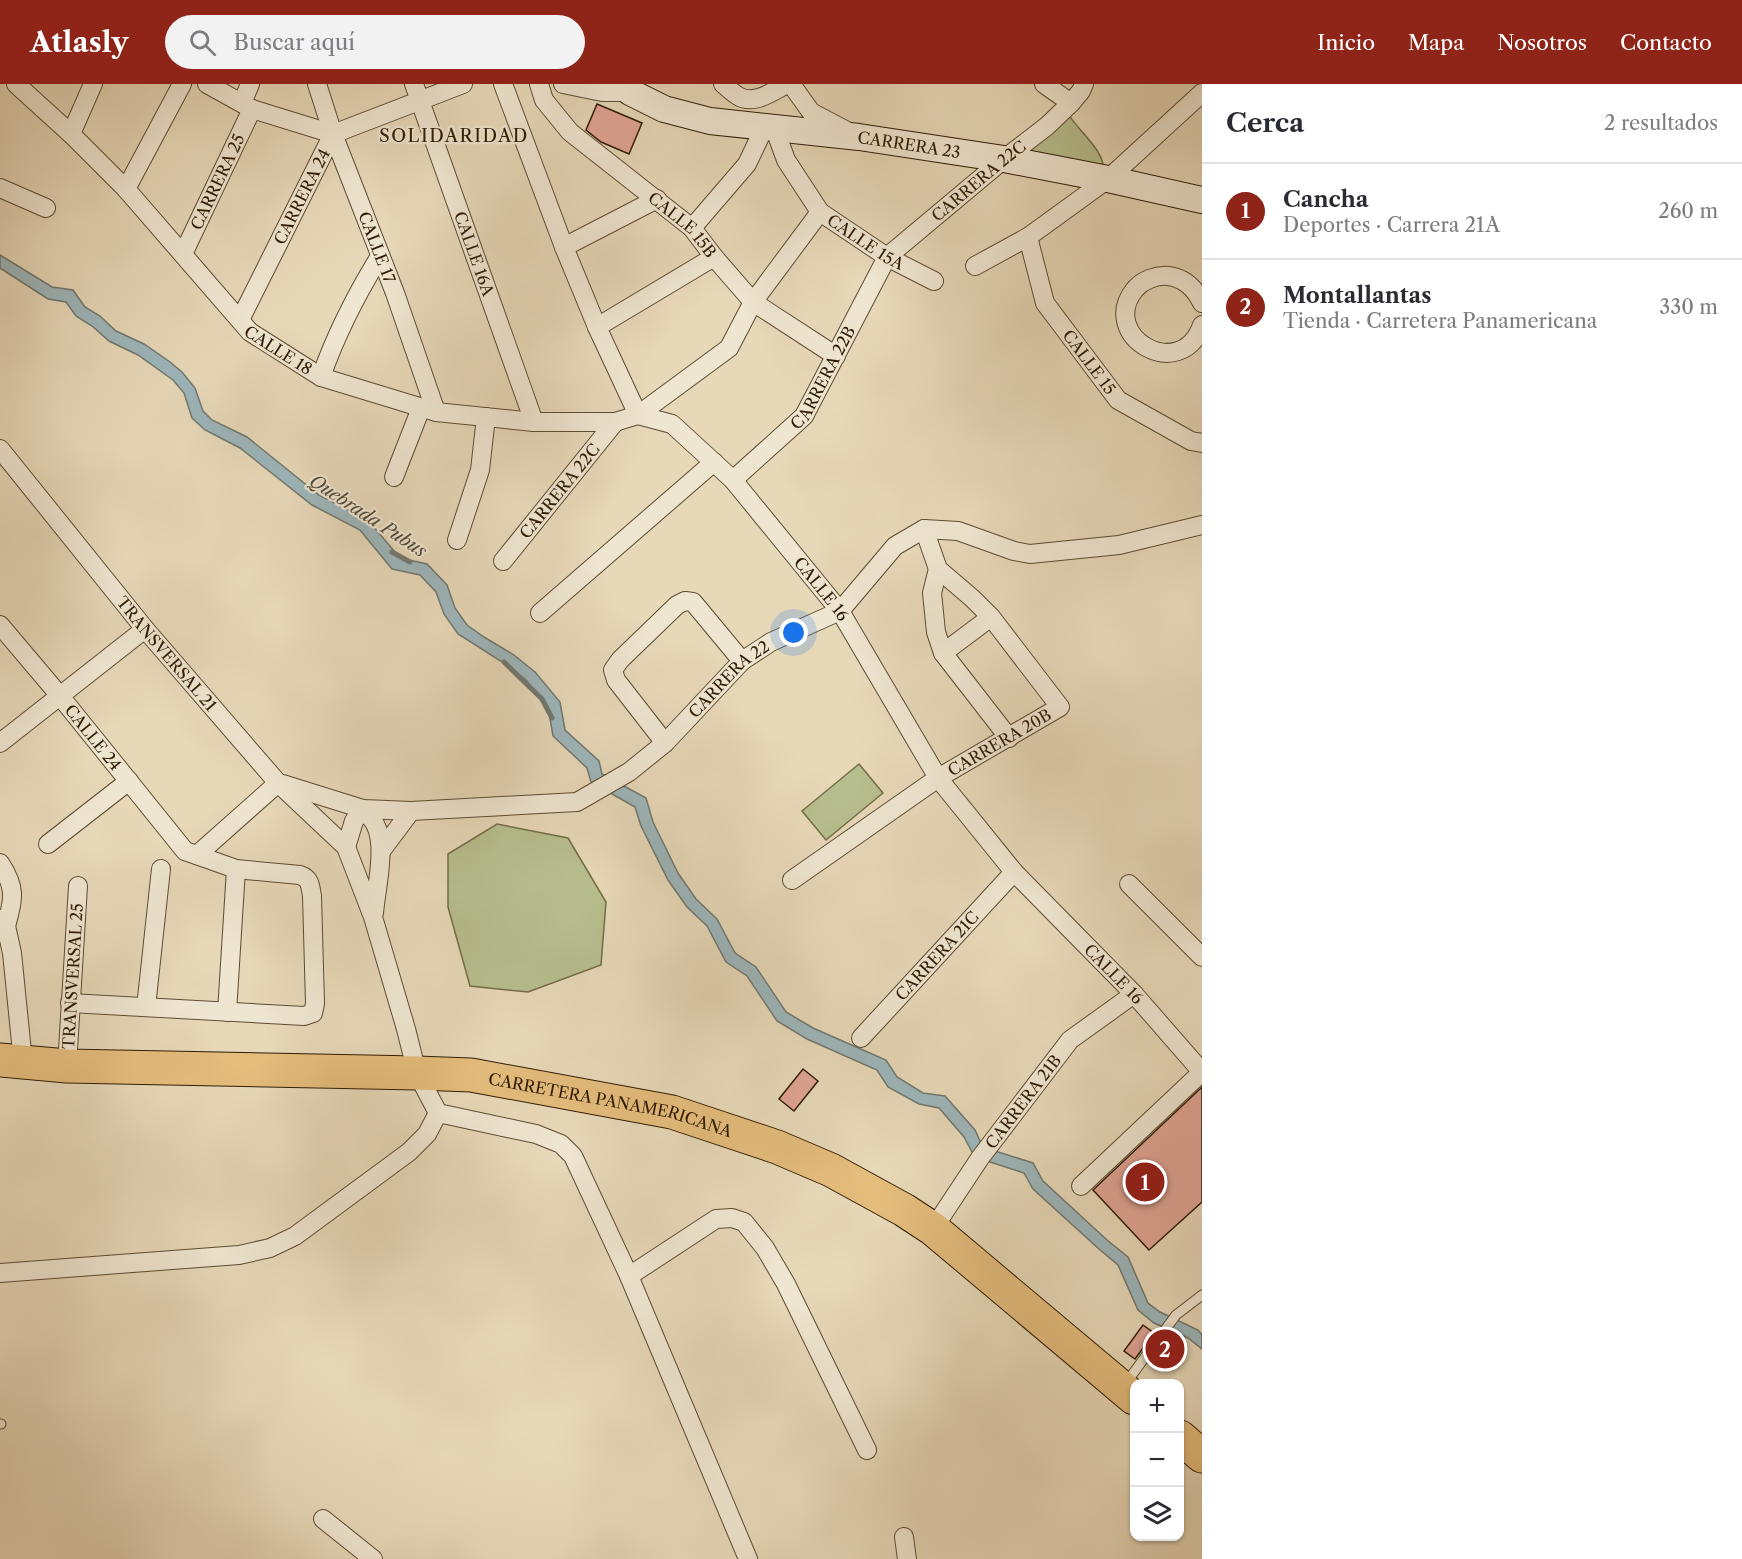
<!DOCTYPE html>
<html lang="es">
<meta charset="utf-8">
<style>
:root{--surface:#fff;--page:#f2f2f3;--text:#2b2b33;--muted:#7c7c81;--line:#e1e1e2;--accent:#8f2418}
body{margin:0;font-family:"Libre Caslon Text",serif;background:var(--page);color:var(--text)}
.controls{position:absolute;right:18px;bottom:18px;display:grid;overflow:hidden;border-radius:12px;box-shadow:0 2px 4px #0004}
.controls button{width:54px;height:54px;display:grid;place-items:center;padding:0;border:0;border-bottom:2px solid var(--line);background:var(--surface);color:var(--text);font:30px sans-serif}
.you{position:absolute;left:794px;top:549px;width:21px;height:21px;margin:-15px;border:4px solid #fff;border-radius:50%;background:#1a73e8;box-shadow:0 0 0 9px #1a73e833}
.badge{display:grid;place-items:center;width:39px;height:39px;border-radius:50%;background:var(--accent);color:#fff;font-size:20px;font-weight:700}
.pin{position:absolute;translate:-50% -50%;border:3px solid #fff;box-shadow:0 2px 6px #0006}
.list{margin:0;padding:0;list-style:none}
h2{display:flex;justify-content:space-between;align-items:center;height:78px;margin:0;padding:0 24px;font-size:26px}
h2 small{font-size:20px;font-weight:400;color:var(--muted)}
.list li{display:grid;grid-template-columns:39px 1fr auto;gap:18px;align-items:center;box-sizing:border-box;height:96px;padding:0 24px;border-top:2px solid var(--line)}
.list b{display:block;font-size:22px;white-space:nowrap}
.list p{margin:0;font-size:20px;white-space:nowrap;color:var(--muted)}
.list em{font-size:20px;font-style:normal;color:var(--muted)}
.icon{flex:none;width:33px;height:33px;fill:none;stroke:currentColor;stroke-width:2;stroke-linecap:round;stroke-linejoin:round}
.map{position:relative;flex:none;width:1202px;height:1475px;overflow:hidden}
header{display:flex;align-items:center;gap:36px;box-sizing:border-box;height:84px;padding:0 30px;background:var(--accent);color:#fff}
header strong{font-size:28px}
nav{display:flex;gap:33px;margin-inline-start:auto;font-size:21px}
.search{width:420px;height:54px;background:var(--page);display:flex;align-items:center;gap:15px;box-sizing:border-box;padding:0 21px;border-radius:33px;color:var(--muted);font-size:22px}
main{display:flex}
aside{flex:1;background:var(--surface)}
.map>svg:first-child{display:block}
</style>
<header>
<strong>Atlasly</strong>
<div class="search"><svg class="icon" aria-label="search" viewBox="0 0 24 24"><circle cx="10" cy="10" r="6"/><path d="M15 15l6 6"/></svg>Buscar aquí</div>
<nav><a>Inicio</a><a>Mapa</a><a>Nosotros</a><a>Contacto</a></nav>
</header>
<main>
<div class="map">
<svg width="1202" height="1475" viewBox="0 0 1202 1475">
<rect width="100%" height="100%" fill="#e7d8b8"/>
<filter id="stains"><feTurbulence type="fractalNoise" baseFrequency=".00333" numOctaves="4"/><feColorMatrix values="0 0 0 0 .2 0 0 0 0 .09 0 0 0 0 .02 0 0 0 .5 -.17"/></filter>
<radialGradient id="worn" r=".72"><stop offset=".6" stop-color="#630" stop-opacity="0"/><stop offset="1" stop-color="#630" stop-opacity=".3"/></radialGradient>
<path fill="#b7be8e" stroke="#736d48" stroke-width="1.5" d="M1069,31c8,14 34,35 34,51l-8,4 -75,-22z
M859,680l24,29 -57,47 -24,-29z
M497,740l71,14 38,64 -5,63 -73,27 -58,-6 -22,-79v-53z"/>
<path fill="#9db6bb" stroke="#717871" stroke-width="1.5" d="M0,171l52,32 21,3 12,17 15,9 16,15 28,13 26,18 12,10 13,16 8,23 9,9 35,17 72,58 49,25 32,38 27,6 20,21 8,23 12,17 17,12 30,18 21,17 25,30 5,28 34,31 3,13 44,24 7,24 25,51 18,26 21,20 18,34 21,14 30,45 27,16 73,32 11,17 26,16 22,3 30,34 6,13 14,8 38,12 10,18 64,59 21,17 20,46 12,9 38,18 4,5v14l-14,-11 -34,-15 -16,-13 -20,-45 -19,-16 -66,-60 -9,-16 -34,-11 -18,-10 -8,-15 -25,-29 -20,-4 -31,-17 -11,-17 -70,-31 -30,-18 -30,-45 -21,-14 -19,-36 -20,-19 -19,-27 -27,-54 -6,-19 -44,-25 -4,-14 -34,-32 -5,-29 -22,-27 -19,-15 -49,-31 -14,-20 -8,-22 -16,-17 -28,-6 -32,-39 -48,-25 -72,-57 -35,-18 -13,-12 -8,-25 -11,-13 -35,-25 -29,-14 -17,-15 -16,-10 -10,-14 -18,-3 -48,-31z"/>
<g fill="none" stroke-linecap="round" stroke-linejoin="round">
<path stroke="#717871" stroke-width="5" d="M392,468l18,10
M504,578l38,37 10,19"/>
</g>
<path fill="#e0a494" stroke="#2f1c03" stroke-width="1.5" d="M597,20l45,19 -13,31 -28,-12 -15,-12z
M803,985l15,12 -24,30 -15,-12z
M1202,1003v115l-53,48 -56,-60z
M1143,1241l11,8 -19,26 -11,-8z"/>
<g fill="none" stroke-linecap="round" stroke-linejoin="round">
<g stroke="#5d4b30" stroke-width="11">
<path id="lane" d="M1126,1299l50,-68 26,-20
M0,1340h1"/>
</g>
<g stroke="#5d4b30" stroke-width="20">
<g id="street">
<path id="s1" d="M16,0l55,50 55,55 124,143 71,45 115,35 98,10h81l23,-7 91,-67 24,-46 67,-90"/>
<path d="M207,0l45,25 81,25"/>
<path id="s2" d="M317,0l16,50 62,159 41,119"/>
<path id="s3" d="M414,0l120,338"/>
<path id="s4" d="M503,0l61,163 33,80 41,88 34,9 61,56 107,131 98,167 76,94 120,122 68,78"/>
<path id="s5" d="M539,0l5,16 26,32 122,96 22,29 39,45 83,54"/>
<path d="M563,0l39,8h28"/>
<path d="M723,0c5,4 10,9 15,12 16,10 35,-5 49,-12"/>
<path d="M791,0l20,28 38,20"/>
<path d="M1044,0l27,19"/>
<path d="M242,19l8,-19"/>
<path id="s6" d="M774,43l12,33 34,52 67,45 47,24"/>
<path d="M71,50l22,-50"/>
<path d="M0,104l46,20"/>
<path d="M126,105l56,-105"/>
<path d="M692,144l55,-64 18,-38"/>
<path id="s7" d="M1028,153l17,66 73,97 73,41 11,2"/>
<path d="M564,163l93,-48"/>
<path id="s8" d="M183,170l69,-145"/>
<path d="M975,182l53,-29 80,-58 94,-86"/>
<path d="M1202,219c-7,-15 -17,-25 -34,-27 -12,-1 -25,4 -33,13 -38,47 46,96 67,36"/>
<path id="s9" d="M240,236l93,-186 130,-50"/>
<path d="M597,243l117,-70"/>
<path d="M321,293c15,-43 35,-82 59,-121"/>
<path id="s10" d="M0,365l145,180 133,154 68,64 27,70 33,112 11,44 21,40 98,21 25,10 12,12 56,120 119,283"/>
<path d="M394,393l27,-69"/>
<path id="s11" d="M733,396l71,-64 83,-159 117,-98 43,-33 24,-23 10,-12 3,-7"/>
<path d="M457,456l23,-70 6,-53"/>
<path id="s12" d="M503,477l112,-139"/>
<path d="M938,485l-6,24 4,39 7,21 66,85"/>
<path d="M540,529l174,-151"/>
<path id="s13" d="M0,541l60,71 125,155 51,18 64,6c11,4 10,11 12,21l3,108 -2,9 -9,3 -234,-13"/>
<path d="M943,569l48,-36"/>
<path d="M0,659l145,-114"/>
<path d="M665,659l-49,-63 -3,-10 7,-10 57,-55 8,-4 8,1 49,59"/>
<path id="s14" d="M283,700l80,25 48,2 166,-9 52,-30 36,-29 77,-82 29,-19 69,-31 55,-65 29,-17 34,2 56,20 16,3 89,-9 83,-20"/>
<path d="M48,760l81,-63"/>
<path d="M346,763l8,-26 9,-12c4,5 9,9 12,15 12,21 1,65 -1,89"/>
<path d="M381,767l30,-40"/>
<path d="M197,771l81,-72"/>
<path d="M0,779c16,24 14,36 6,63"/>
<path id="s15" d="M792,796l146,-102 122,-71 -69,-90 -19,-19 -34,-29 -14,-40"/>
<path d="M1129,800l73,73"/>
<path d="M0,835l6,7 6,27 11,109"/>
<path d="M146,923l15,-138"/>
<path d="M227,928l9,-143"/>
<path id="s16" d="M861,954l153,-166"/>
<path id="s17" d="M67,982l11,-180"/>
<path d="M1081,1102l121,-114"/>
<path id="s18" d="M933,1145l47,-71 90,-118 64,-46"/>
<path d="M0,1189l239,-18 31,-7 25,-12 114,-84 18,-18 11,-21"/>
<path d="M629,1192l87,-57 16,-1 12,4 21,26 21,36 81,166"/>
<path d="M323,1435l50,40"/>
<path d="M904,1453l3,22"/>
</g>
</g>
<g stroke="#2f1c03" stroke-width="28">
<g id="secondary">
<path id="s19" d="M621,0l9,8 34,17 46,12 149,16 145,22 104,20 94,21"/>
</g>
</g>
<g stroke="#2f1c03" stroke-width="35">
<g id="highway">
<path id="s20" d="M0,976l67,6 350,7 54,2 201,37 105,35 54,23 73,40 29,19 201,169"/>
<path d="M1180,1353l22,19"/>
</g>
</g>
<use href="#lane" stroke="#efe6d1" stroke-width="9"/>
<use href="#street" stroke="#efe6d1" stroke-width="18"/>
<use href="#secondary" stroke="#efe6d1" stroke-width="26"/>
<use href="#highway" stroke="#e4bc7c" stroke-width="33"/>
</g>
<g text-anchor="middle" stroke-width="4.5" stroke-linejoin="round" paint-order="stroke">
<g font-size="16" fill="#2f1c03" stroke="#efe6d1">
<text dy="6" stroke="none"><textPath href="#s19" startOffset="298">CARRERA 23</textPath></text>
<text dy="6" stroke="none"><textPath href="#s11" startOffset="394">CARRERA 22C</textPath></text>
<text dy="6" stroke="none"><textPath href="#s8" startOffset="80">CARRERA 25</textPath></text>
<text dy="6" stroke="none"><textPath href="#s9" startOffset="138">CARRERA 24</textPath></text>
<text dy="6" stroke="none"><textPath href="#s5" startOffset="204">CALLE 15B</textPath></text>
<text dy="6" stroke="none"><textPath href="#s6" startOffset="152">CALLE 15A</textPath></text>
<text dy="6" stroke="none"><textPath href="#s2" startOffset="174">CALLE 17</textPath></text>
<text dy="6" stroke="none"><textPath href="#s3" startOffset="180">CALLE 16A</textPath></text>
<text dy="6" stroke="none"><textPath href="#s1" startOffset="375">CALLE 18</textPath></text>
<text dy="6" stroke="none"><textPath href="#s7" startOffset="142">CALLE 15</textPath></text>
<text dy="6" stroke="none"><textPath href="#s11" startOffset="138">CARRERA 22B</textPath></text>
<text dy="6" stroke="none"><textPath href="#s12" startOffset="90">CARRERA 22C</textPath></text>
<text dy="6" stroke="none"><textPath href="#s4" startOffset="616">CALLE 16</textPath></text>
<text dy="6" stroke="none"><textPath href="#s10" startOffset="264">TRANSVERSAL 21</textPath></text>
<text dy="6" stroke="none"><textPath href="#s14" startOffset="495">CARRERA 22</textPath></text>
<text dy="6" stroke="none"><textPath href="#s13" startOffset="146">CALLE 24</textPath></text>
<text dy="6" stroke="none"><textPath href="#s15" startOffset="249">CARRERA 20B</textPath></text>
<text dy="6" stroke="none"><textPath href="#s16" startOffset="112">CARRERA 21C</textPath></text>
<text dy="6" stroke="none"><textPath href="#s4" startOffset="1102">CALLE 16</textPath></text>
<text dy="6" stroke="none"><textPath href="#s17" startOffset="90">TRANSVERSAL 25</textPath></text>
<text dy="6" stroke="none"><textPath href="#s18" startOffset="156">CARRERA 21B</textPath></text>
<text dy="6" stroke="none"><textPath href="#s20" startOffset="614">CARRETERA PANAMERICANA</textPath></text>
</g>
<g font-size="18" letter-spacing="1.5" fill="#2f1c03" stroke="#efe6d1">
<text x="454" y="58">SOLIDARIDAD</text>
</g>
<g font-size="18" font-style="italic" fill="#504a3a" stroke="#efe6d1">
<text transform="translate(368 432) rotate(33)" y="6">Quebrada Pubus</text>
</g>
</g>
<rect width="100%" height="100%" filter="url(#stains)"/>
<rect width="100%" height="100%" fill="url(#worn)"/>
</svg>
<div class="controls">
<button>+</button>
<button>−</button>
<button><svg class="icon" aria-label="layers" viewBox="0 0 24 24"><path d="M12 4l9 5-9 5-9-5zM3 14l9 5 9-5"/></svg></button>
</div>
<div class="you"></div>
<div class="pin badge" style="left:1145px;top:1098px">1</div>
<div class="pin badge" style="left:1165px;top:1265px">2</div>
</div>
<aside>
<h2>Cerca<small>2 resultados</small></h2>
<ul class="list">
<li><span class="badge">1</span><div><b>Cancha</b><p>Deportes · Carrera 21A</p></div><em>260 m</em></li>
<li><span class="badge">2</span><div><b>Montallantas</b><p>Tienda · Carretera Panamericana</p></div><em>330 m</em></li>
</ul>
</aside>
</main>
